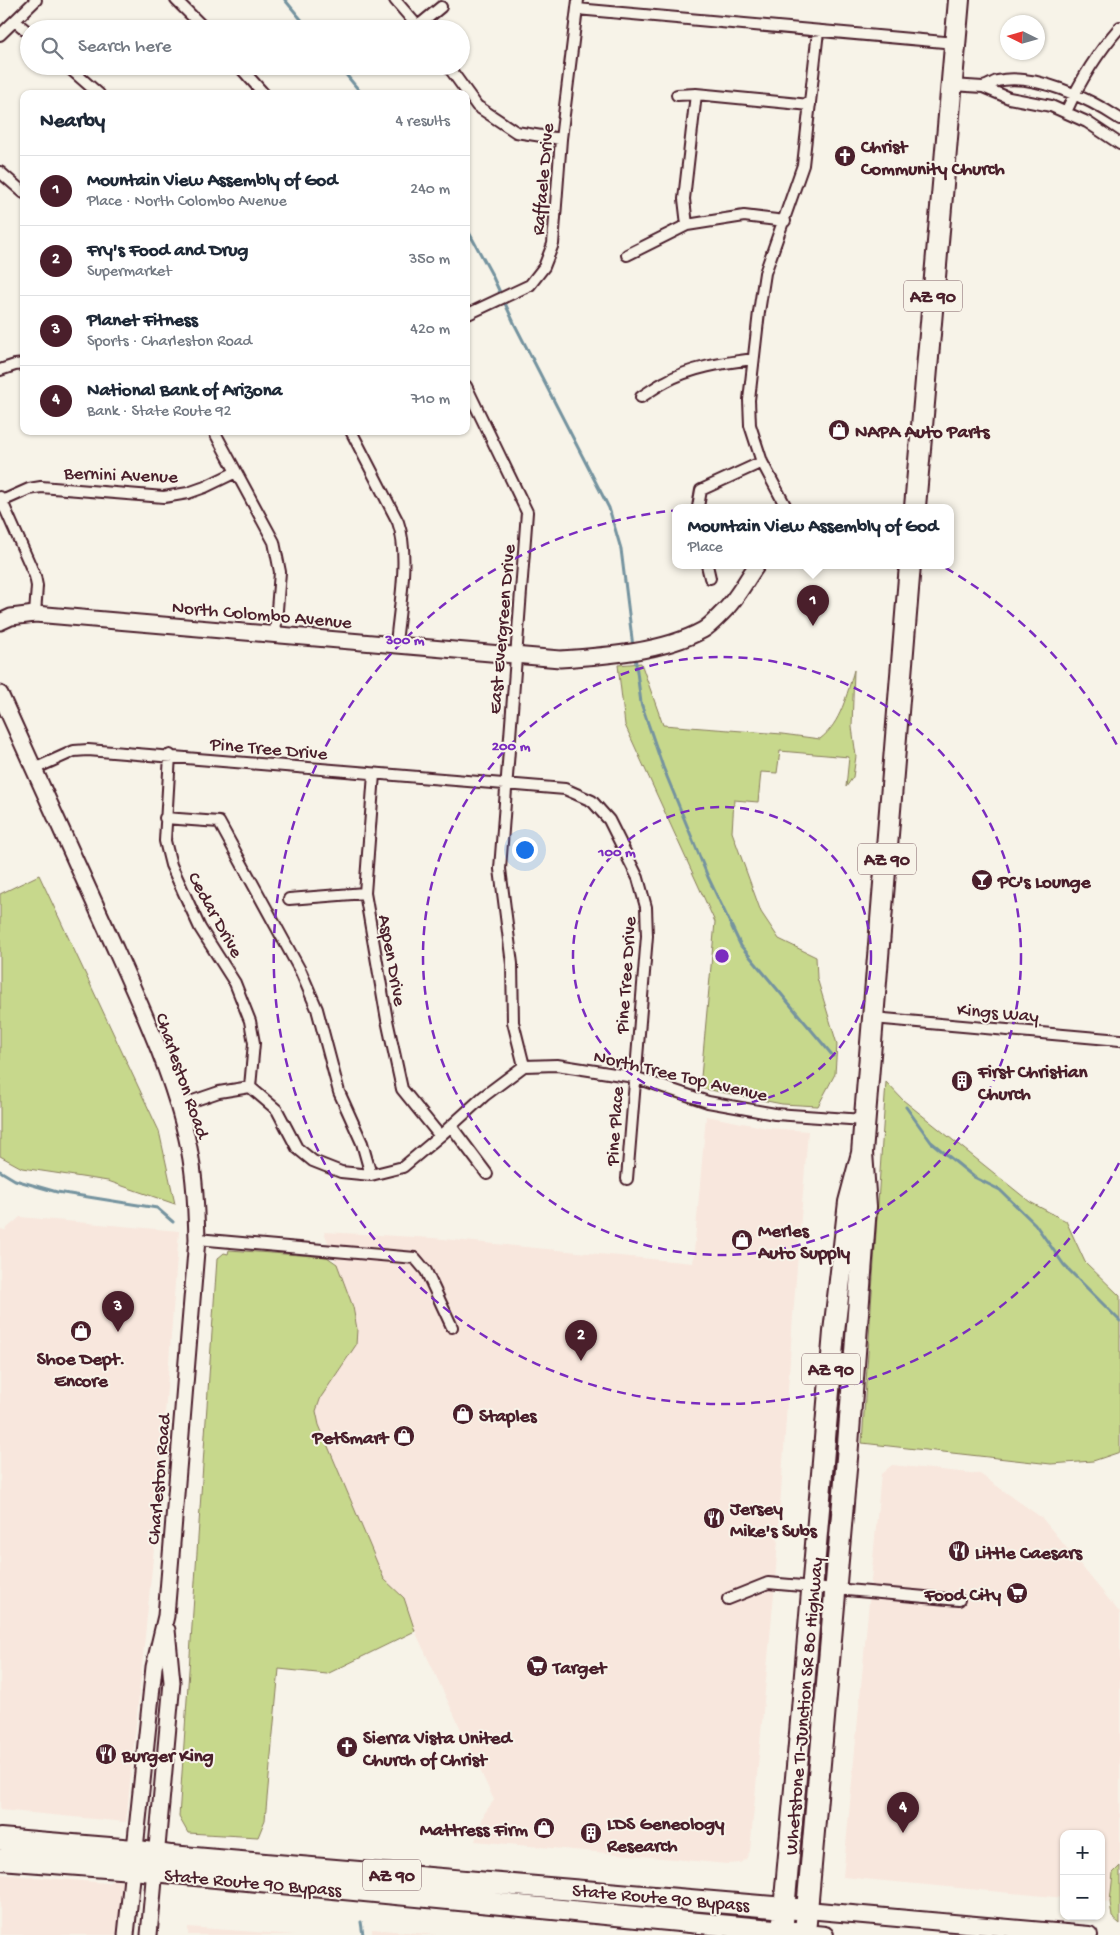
<!DOCTYPE html>
<meta charset="utf-8">
<style>
:root{--surface:#fff;--page:#f2f2f3;--text:#1f2937;--muted:#747a83;--line:#e0e1e3;--accent:#4a1f2b}
body{margin:0;font-family:"Gochi Hand",sans-serif;background:var(--page);color:var(--text)}
.controls{position:absolute;right:15px;bottom:15px;display:grid;overflow:hidden;border-radius:10px;box-shadow:0 1px 4px #0004}
.controls button{width:45px;height:45px;display:grid;place-items:center;padding:0;border:0;border-bottom:1px solid var(--line);background:var(--surface);color:var(--text);font:25px sans-serif}
.compass{position:absolute;left:1000px;top:15px;width:45px;height:45px;border-radius:50%;background:var(--surface);box-shadow:0 1px 4px #0004;rotate:275deg}
.you{position:absolute;left:524px;top:849px;width:18px;height:18px;margin:-12px;border:4px solid #fff;border-radius:50%;background:#1a73e8;box-shadow:0 0 0 8px #1a73e833}
.badge{display:grid;place-items:center;width:32px;height:32px;border-radius:50%;background:var(--accent);color:#fff;font-size:16px;font-weight:700}
.pin{position:absolute;translate:-50% -41px;filter:drop-shadow(0 1px 2px #0008)}
.pin::after{content:'';position:absolute;top:26px;width:18px;height:15px;background:inherit;clip-path:polygon(0 0,100% 0,50% 100%)}
.popup{position:absolute;left:672px;top:504px;width:282px;height:65px;box-sizing:border-box;display:grid;place-content:center;border-radius:10px;background:var(--surface);filter:drop-shadow(0 1px 4px #0005);font-size:16px;white-space:nowrap;color:var(--muted)}
.popup b{font-size:19px;color:var(--text)}
.popup::after{content:'';position:absolute;left:50%;top:100%;margin-left:-10px;border:10px solid transparent;border-top-color:var(--surface)}
.list{margin:0;padding:0;list-style:none}
h2{display:flex;justify-content:space-between;align-items:center;height:65px;margin:0;padding:0 20px;font-size:21px}
h2 small{font-size:16px;font-weight:400;color:var(--muted)}
.list li{display:grid;grid-template-columns:32px 1fr auto;gap:15px;align-items:center;box-sizing:border-box;height:70px;padding:0 20px;border-top:1px solid var(--line)}
.list b{display:block;font-size:19px;white-space:nowrap}
.list p{margin:0;font-size:16px;white-space:nowrap;color:var(--muted)}
.list em{font-size:16px;font-style:normal;color:var(--muted)}
.icon{flex:none;width:28px;height:28px;fill:none;stroke:currentColor;stroke-width:2;stroke-linecap:round;stroke-linejoin:round}
.map{position:relative;flex:none;width:1120px;height:1935px;overflow:hidden}
.search{position:absolute;background:var(--surface);box-shadow:0 1px 4px #0004;left:20px;top:20px;width:450px;height:55px;display:flex;align-items:center;gap:12px;box-sizing:border-box;padding:0 18px;border-radius:28px;color:var(--muted);font-size:19px}
.panel{position:absolute;background:var(--surface);box-shadow:0 1px 4px #0004;left:20px;top:90px;width:450px;height:345px;border-radius:10px}
.map>svg:first-child{display:block}
</style>
<div class="map">
<svg width="1120" height="1935" viewBox="0 0 1120 1935">
<rect width="100%" height="100%" fill="#f7f3e8"/>
<filter id="ink" filterUnits="userSpaceOnUse"><feTurbulence type="fractalNoise" baseFrequency=".02" numOctaves="2"/><feDisplacementMap in="SourceGraphic" scale="10" xChannelSelector="R" yChannelSelector="G"/><feConvolveMatrix kernelMatrix="1 2 1 2 8 2 1 2 1" color-interpolation-filters="sRGB"/></filter>
<g filter="url(#ink)">
<path fill="#f8e7dd" d="M706,1116l62,12 40,3 -16,198 -17,254 -25,268 -4,8 -6,4 -12,1 -253,-23 9,-27 10,-14 -79,-169 -11,-33 -20,-19 -65,-154 -3,-14 5,-14 35,-52 1,-16 -4,-22 -29,-75 109,6 260,25z
M20,1217l159,14 -22,288 -31,303 -126,-12v-581l5,1z
M892,1465l88,9 62,44 78,95v290l-19,-2v-67h-37v64l-221,-21 38,-403z
M132,1869l-6,66h-126v-61l108,9z
M188,1927l107,8h-107z
M372,1929l65,6h-65z"/>
<path fill="#c7d88c" stroke="#887c5c" d="M641,663l22,62 119,9 38,5c21,-16 27,-45 34,-69l-2,57 4,29 -3,21 -7,10 3,-30 -69,-6 -3,22 -16,-1 -3,30 -24,-2 -2,32 29,80 18,27 37,18 1,21 20,66 -2,30 -17,32 -36,-2 -82,-16 15,-166 -90,-197 -7,-60z
M39,875l120,256 16,73 -67,-23 -86,-13 -22,-12v-262z
M886,1082l17,18 127,102 36,19 19,41 35,34v156l-27,9 -42,3 -189,-21z
M229,1250l98,7 10,7 16,43 4,22 -1,16 -35,52 -5,14 3,14 65,154 20,19 11,33 -88,43 -48,-5 -14,151 -7,17 -70,-4 -9,-16 38,-558 7,-6 4,1z
M1120,1866v58l-8,-7 -2,-15 3,-29z"/>
<g fill="none" stroke-linecap="round" stroke-linejoin="round">
<path stroke="#74939f" stroke-width="3" d="M285,0l24,29
M339,66l23,28
M466,227l25,46 24,52 94,183 12,41 12,98
M635,656l6,47 22,64 45,110 33,69 92,110
M906,1107l25,35 43,35 26,13 35,34 29,41 56,56
M0,1171l15,9 42,12 100,16 16,14
M361,1922l2,13"/>
<g stroke="#4a1f2b" stroke-width="14">
<path id="street" d="M176,0l29,29
M395,0l25,29
M577,9l378,34
M15,21l14,12
M418,26l23,-19
M0,35l36,-35
M67,66l32,28
M239,66l25,28
M448,66l29,40 39,26 45,7
M952,85l31,2 26,11 42,8 36,16 33,22
M983,87c5,-1 9,-4 14,-6 37,-9 93,18 123,38
M677,95l19,-1
M1066,112c14,-31 32,-60 54,-85
M0,172l24,21
M687,225l-3,-26 12,-105 114,11
M627,255l60,-30 57,-9 41,5
M466,315l64,-30 14,-18 9,-23 8,-105 17,-139
M0,370l15,-5 9,-1
M466,386l61,126 -27,357 12,95 1,58 11,44
M641,397c8,-5 16,-11 24,-15 27,-15 58,-19 88,-23
M214,431l60,111 6,30 -5,63
M351,431l47,91c12,34 1,86 -2,122
M0,497l35,79 2,10 -2,28
M2,501l27,-12 12,-2 123,10 24,-4 17,-6 31,-15
M698,507l3,-17 61,-28
M786,507l-24,-45 -12,-37 -1,-25 10,-88 6,-39 38,-108 15,-134
M707,565l3,13
M170,755l-5,86 6,24 29,63 35,55 15,38 4,22 -4,44
M34,769l40,-18 14,-1 477,39 27,12 17,19 29,58 8,29 1,29 -20,243
M374,774l-9,119 22,127 15,69 38,47
M165,818l54,4 82,150 16,37 22,83 23,51 9,32
M289,899l76,-6
M873,1018l247,22
M178,1106l41,-14 31,-5 27,23 20,38 16,13 28,11 30,3 32,-8 37,-31 44,-40 40,-30 33,-1 77,12 74,25 67,12 89,6
M451,1126l36,48
M197,1239l218,19 11,13 26,56
M728,1599l40,-16 191,17"/>
</g>
<g stroke="#4a1f2b" stroke-width="19">
<path id="secondary" d="M0,622l11,-5 24,-3 525,45c45,-3 103,-7 143,-29 7,-4 14,-12 20,-18 14,-13 23,-32 34,-47
M0,694c35,77 70,154 105,232 32,72 68,145 84,222 6,30 7,60 8,91l-31,377 -12,51 -28,268
M149,1935l23,-253 -5,-52"/>
</g>
<g stroke="#4a1f2b" stroke-width="20">
<path id="primary" d="M807,1910l282,25
M805,1933l20,2"/>
</g>
<g stroke="#4a1f2b" stroke-width="24">
<path id="highway" d="M915,507l44,-507
M0,1839l134,11 37,6 626,53
M0,1859l132,10 673,64 42,-475 19,-251 -4,-54
M782,1932l18,-199 34,-401 15,-130 13,-49 48,-588"/>
</g>
<use href="#street" stroke="#f7f3e8" stroke-width="10"/>
<use href="#secondary" stroke="#f7f3e8" stroke-width="15"/>
<use href="#primary" stroke="#f7f3e8" stroke-width="16"/>
<use href="#highway" stroke="#f7f3e8" stroke-width="20"/>
</g>
</g>
<g fill="none" stroke="#7b2cbf" stroke-width="2.5" stroke-dasharray="9 6">
<circle cx="722" cy="956" r="149"/>
<circle cx="722" cy="956" r="299"/>
<path d="M1119 1163A448 448 0 1 1 1119 749"/>
</g>
<defs>
<g id="church-disc" transform="scale(1.125)"><circle r="9.5" fill="#4a1f2b" stroke="#f7f3e8"/><path d="M-1.2-6h2.4v3.5h3.3v2.4h-3.3V6h-2.4V-.1h-3.3v-2.4h3.3Z" fill="#fff"/></g>
<g id="shop-disc" transform="scale(1.125)"><circle r="9.5" fill="#4a1f2b" stroke="#f7f3e8"/><path d="M-5-2.5h2.3a2.7 3.5 0 0 1 5.4 0H5L5.5 6h-11ZM-1.5-2.5h3a1.5 2.3 0 0 0-3 0Z" fill="#fff"/></g>
<g id="bar-disc" transform="scale(1.125)"><circle r="9.5" fill="#4a1f2b" stroke="#f7f3e8"/><path d="M-6-5H6L.8 .8V4.5H3.5V6h-7V4.5H-.8V.8Z" fill="#fff"/></g>
<g id="building-disc" transform="scale(1.125)"><circle r="9.5" fill="#4a1f2b" stroke="#f7f3e8"/><path d="M-4-6H4V6H1V3H-1V6H-4ZM-2.5-4.3h1.7v1.8h-1.7ZM.8-4.3h1.7v1.8H.8ZM-2.5-1h1.7V.8h-1.7ZM.8-1h1.7V.8H.8Z" fill="#fff"/></g>
<g id="restaurant-disc" transform="scale(1.125)"><circle r="9.5" fill="#4a1f2b" stroke="#f7f3e8"/><path d="M-5-6h1v4h1v-4h1v4h1v-4h1v5L-1.5 .5V6h-2V.5L-5-1ZM5-6V6H3V1.5H1.5Q1.5-4 5-6Z" fill="#fff"/></g>
<g id="supermarket-disc" transform="scale(1.125)"><circle r="9.5" fill="#4a1f2b" stroke="#f7f3e8"/><path d="M-6-5.5h2.5l.6 2H6L4.5 2H-2.5L-4.4-4H-6ZM-1.5 3.2a1.3 1.3 0 1 0 .1 0ZM3 3.2a1.3 1.3 0 1 0 .1 0Z" fill="#fff"/></g>
</defs>
<g fill-rule="evenodd">
<use href="#church-disc" x="845" y="156"/>
<use href="#shop-disc" x="839" y="430"/>
<use href="#bar-disc" x="982" y="880"/>
<use href="#building-disc" x="962" y="1081"/>
<use href="#shop-disc" x="742" y="1240"/>
<use href="#shop-disc" x="81" y="1331"/>
<use href="#shop-disc" x="463" y="1414"/>
<use href="#shop-disc" x="404" y="1436"/>
<use href="#restaurant-disc" x="714" y="1518"/>
<use href="#restaurant-disc" x="959" y="1551"/>
<use href="#supermarket-disc" x="1017" y="1593"/>
<use href="#supermarket-disc" x="537" y="1666"/>
<use href="#church-disc" x="347" y="1747"/>
<use href="#restaurant-disc" x="106" y="1754"/>
<use href="#shop-disc" x="544" y="1828"/>
<use href="#building-disc" x="591" y="1833"/>
</g>
<g text-anchor="middle" stroke-width="4" stroke-linejoin="round" paint-order="stroke">
<g fill="#f7f3e8" stroke="#7e5f64" stroke-width="1">
<rect x="904" y="280.5" width="58" height="31" rx="4"/>
<rect x="858" y="843.5" width="58" height="31" rx="4"/>
<rect x="802" y="1353.5" width="58" height="31" rx="4"/>
<rect x="363" y="1859.5" width="58" height="31" rx="4"/>
</g>
<g font-size="18" font-weight="bold" fill="#4a1f2b">
<text x="933" y="302">AZ 90</text>
<text x="887" y="865">AZ 90</text>
<text x="831" y="1375">AZ 90</text>
<text x="392" y="1881">AZ 90</text>
</g>
<g font-size="19" font-weight="bold" fill="#4a1f2b" stroke="#f7f3e8" text-anchor="start">
<text x="861" y="152">Christ<tspan x="861" dy="22">Community Church</tspan></text>
<text x="855" y="437">NAPA Auto Parts</text>
<text x="998" y="887">PC's Lounge</text>
<text x="978" y="1077">First Christian<tspan x="978" dy="22">Church</tspan></text>
<text x="758" y="1236">Merles<tspan x="758" dy="22">Auto Supply</tspan></text>
<text x="81" y="1364" text-anchor="middle">Shoe Dept.<tspan x="81" dy="22">Encore</tspan></text>
<text x="479" y="1421">Staples</text>
<text x="388" y="1443" text-anchor="end">PetSmart</text>
<text x="730" y="1514">Jersey<tspan x="730" dy="22">Mike's Subs</tspan></text>
<text x="975" y="1558">Little Caesars</text>
<text x="1001" y="1600" text-anchor="end">Food City</text>
<text x="553" y="1673">Target</text>
<text x="363" y="1743">Sierra Vista United<tspan x="363" dy="22">Church of Christ</tspan></text>
<text x="122" y="1761">Burger King</text>
<text x="607" y="1829">LDS Geneology<tspan x="607" dy="22">Research</tspan></text>
<text x="528" y="1835" text-anchor="end">Mattress Firm</text>
</g>
<g font-size="19" fill="#4a1f2b" stroke="#f7f3e8">
<text transform="translate(541 179) rotate(-85)" y="7">Raffaele Drive</text>
<text transform="translate(121 473) rotate(2)" y="7">Bernini Avenue</text>
<text transform="translate(262 613) rotate(5)" y="7">North Colombo Avenue</text>
<text transform="translate(500 629) rotate(-85)" y="7">East Evergreen Drive</text>
<text transform="translate(269 747) rotate(5)" y="7">Pine Tree Drive</text>
<text transform="translate(217 914) rotate(61)" y="7">Cedar Drive</text>
<text transform="translate(394 960) rotate(80)" y="7">Aspen Drive</text>
<text transform="translate(624 975) rotate(-86)" y="7">Pine Tree Drive</text>
<text transform="translate(998 1011) rotate(5)" y="7">Kings Way</text>
<text transform="translate(681 1074) rotate(13)" y="7">North Tree Top Avenue</text>
<text transform="translate(184 1075) rotate(71)" y="7">Charleston Road</text>
<text transform="translate(613 1126) rotate(-86)" y="7">Pine Place</text>
<text transform="translate(157 1479) rotate(-85)" y="7">Charleston Road</text>
<text transform="translate(802 1706) rotate(-85)" y="7">Whetstone TI-Junction SR 80 Highway</text>
<text transform="translate(253 1881) rotate(5)" y="7">State Route 90 Bypass</text>
<text transform="translate(661 1896) rotate(5)" y="7">State Route 90 Bypass</text>
</g>
</g>
<circle cx="722" cy="956" r="8" fill="#7b2cbf" stroke="#f7f3e8" stroke-width="2.5"/>
<g font-size="15" text-anchor="middle" font-weight="bold" fill="#7b2cbf" stroke="#f7f3e8" stroke-width="4" stroke-linejoin="round" paint-order="stroke">
<text x="405" y="644">300 m</text>
<text x="511" y="750">200 m</text>
<text x="617" y="856">100 m</text>
</g>
</svg>
<div class="controls">
<button>+</button>
<button>−</button>
</div>
<svg class="compass" viewBox="-18 -18 36 36"><path d="M0-13l5 13h-10z" fill="#e53935"/><path d="M0 13l5-13h-10z" fill="#747a83"/></svg>
<div class="you"></div>
<div class="pin badge" style="left:813px;top:626px">1</div>
<div class="popup"><b>Mountain View Assembly of God</b>Place</div>
<div class="pin badge" style="left:581px;top:1361px">2</div>
<div class="pin badge" style="left:118px;top:1332px">3</div>
<div class="pin badge" style="left:903px;top:1833px">4</div>
<div class="search"><svg class="icon" aria-label="search" viewBox="0 0 24 24"><circle cx="10" cy="10" r="6"/><path d="M15 15l6 6"/></svg>Search here</div>
<section class="panel">
<h2>Nearby<small>4 results</small></h2>
<ul class="list">
<li><span class="badge">1</span><div><b>Mountain View Assembly of God</b><p>Place · North Colombo Avenue</p></div><em>240 m</em></li>
<li><span class="badge">2</span><div><b>Fry's Food and Drug</b><p>Supermarket</p></div><em>350 m</em></li>
<li><span class="badge">3</span><div><b>Planet Fitness</b><p>Sports · Charleston Road</p></div><em>420 m</em></li>
<li><span class="badge">4</span><div><b>National Bank of Arizona</b><p>Bank · State Route 92</p></div><em>710 m</em></li>
</ul>
</section>
</div>
